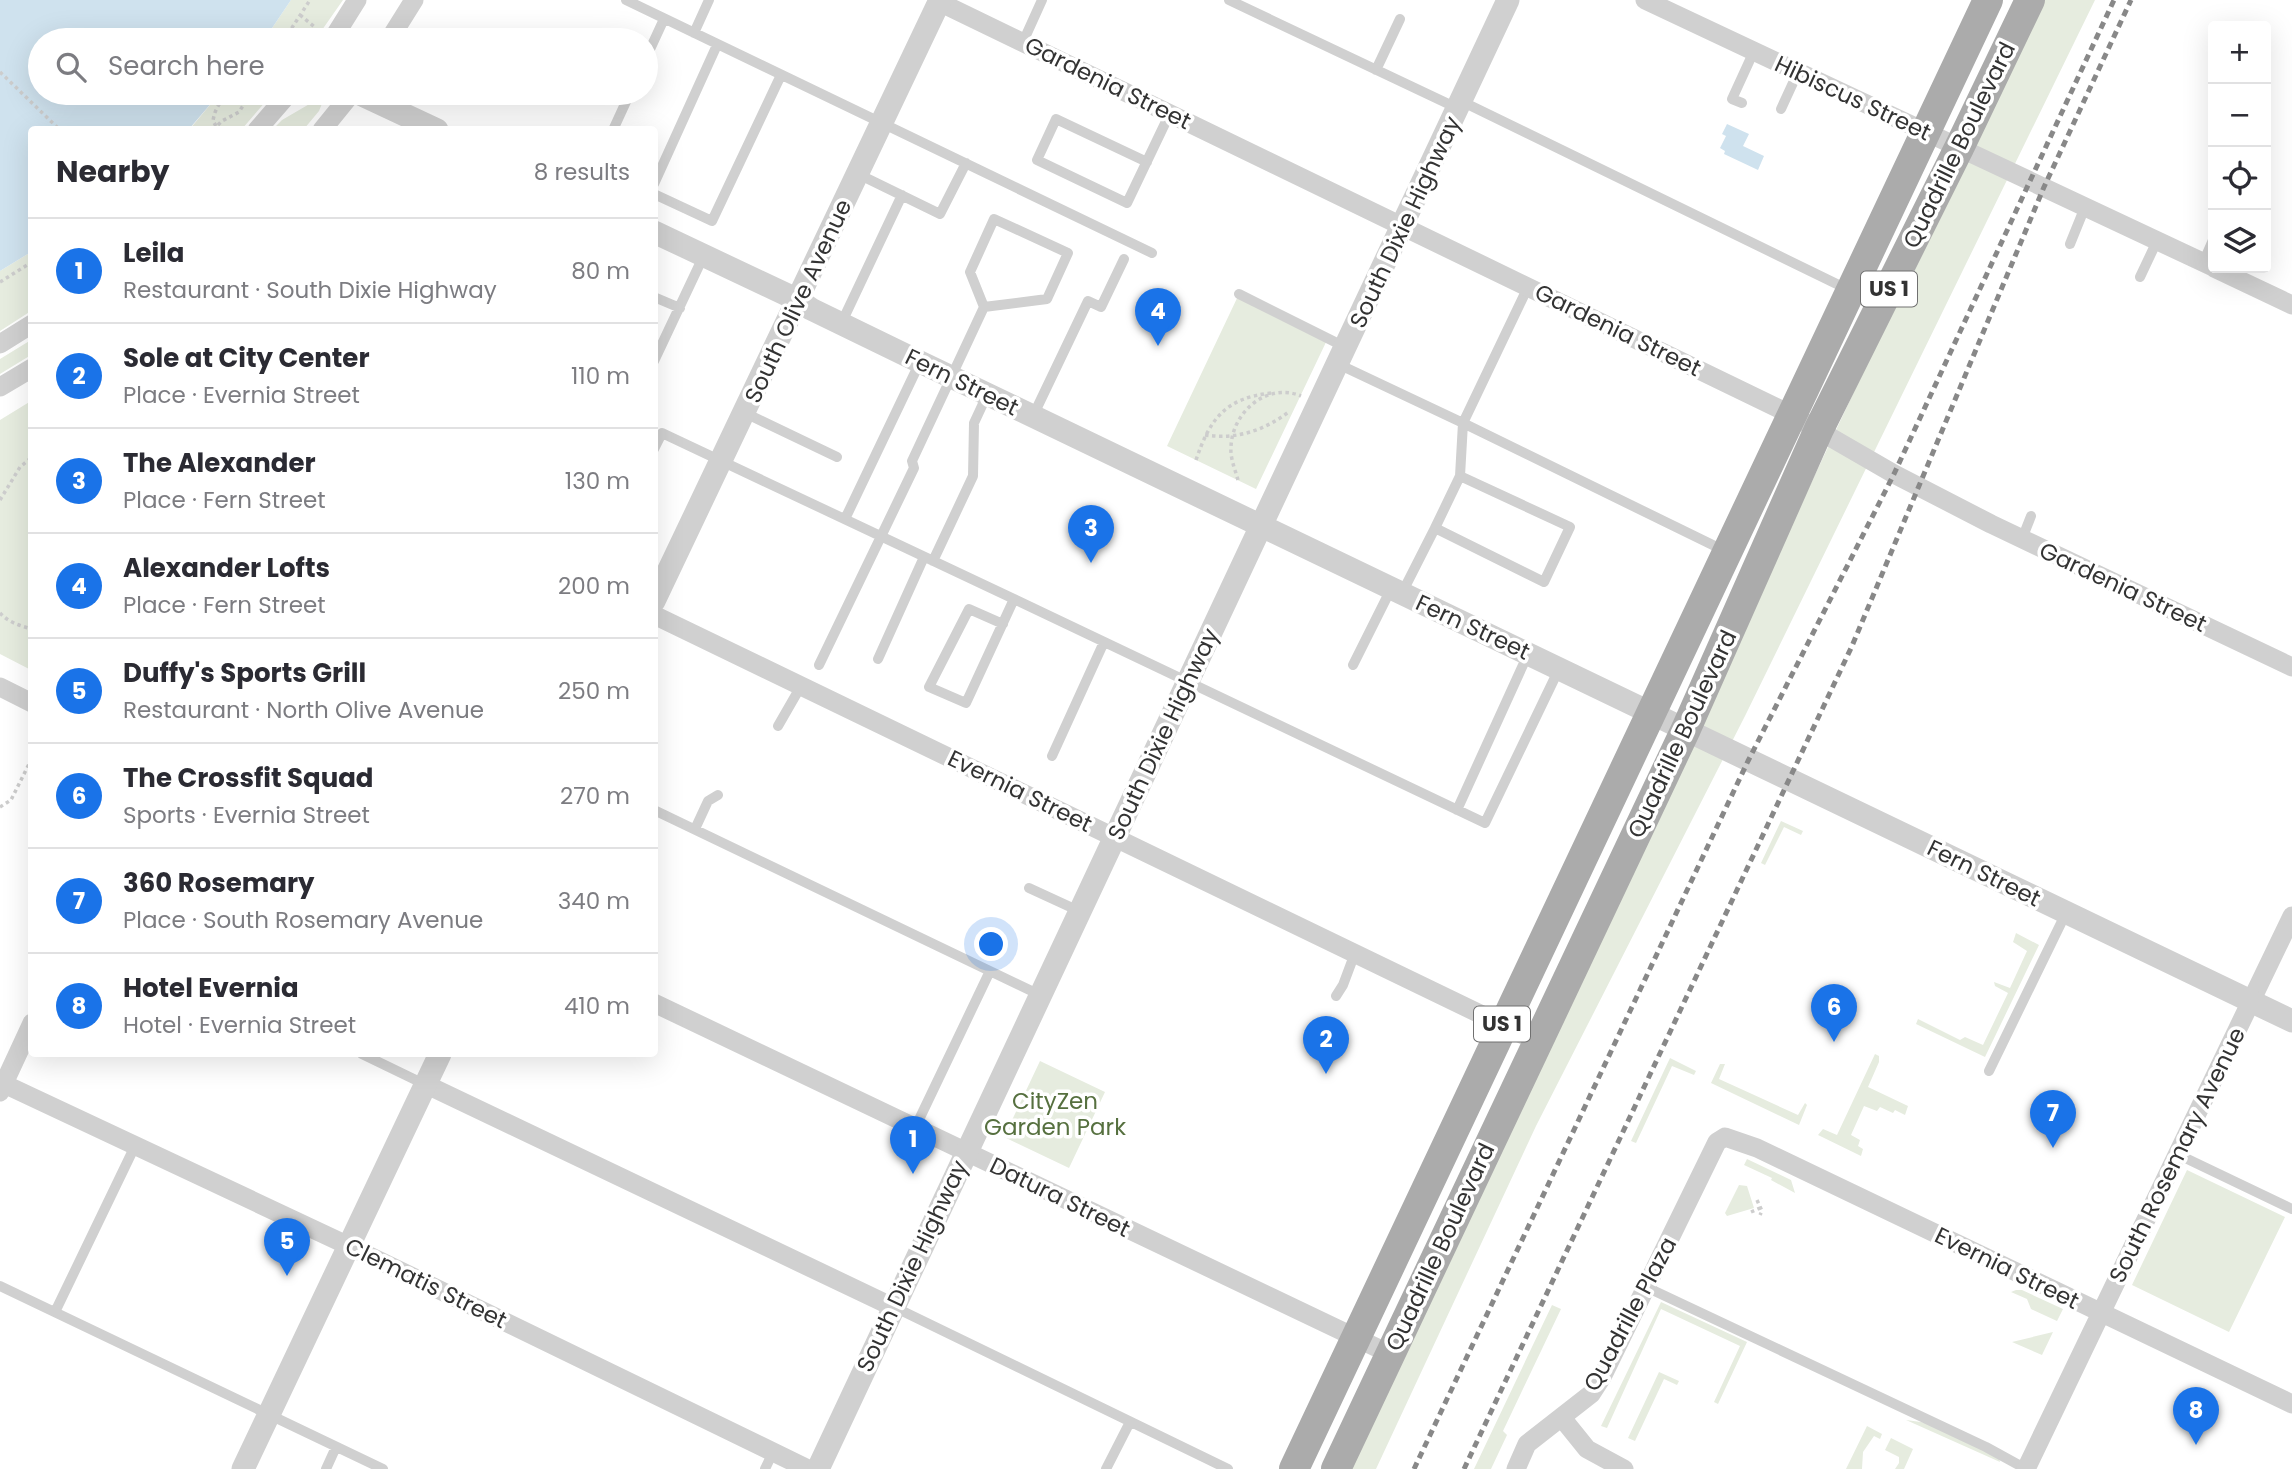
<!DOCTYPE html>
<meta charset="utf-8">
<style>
:root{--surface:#fff;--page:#f7f7f7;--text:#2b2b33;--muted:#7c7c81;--line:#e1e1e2;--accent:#1a73e8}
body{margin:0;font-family:Poppins,sans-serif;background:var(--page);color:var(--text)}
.controls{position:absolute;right:21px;top:21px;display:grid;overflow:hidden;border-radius:7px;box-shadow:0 7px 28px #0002}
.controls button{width:63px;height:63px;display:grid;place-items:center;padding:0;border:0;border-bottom:2px solid var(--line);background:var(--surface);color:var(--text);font:35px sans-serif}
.you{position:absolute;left:992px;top:945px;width:24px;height:24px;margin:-18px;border:5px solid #fff;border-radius:50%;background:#1a73e8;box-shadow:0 0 0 10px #1a73e833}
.badge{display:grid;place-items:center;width:46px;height:46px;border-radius:50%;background:var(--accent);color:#fff;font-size:23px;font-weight:700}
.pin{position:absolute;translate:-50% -58px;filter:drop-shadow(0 2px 4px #0008)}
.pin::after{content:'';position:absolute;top:37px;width:24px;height:21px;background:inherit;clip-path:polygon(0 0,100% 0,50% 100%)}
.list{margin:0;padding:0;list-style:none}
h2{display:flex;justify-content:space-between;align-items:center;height:91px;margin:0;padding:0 28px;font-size:30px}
h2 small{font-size:23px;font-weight:400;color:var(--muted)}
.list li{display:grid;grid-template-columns:46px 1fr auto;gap:21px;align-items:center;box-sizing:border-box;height:105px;padding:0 28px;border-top:2px solid var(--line)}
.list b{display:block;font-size:26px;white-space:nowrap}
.list p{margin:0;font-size:23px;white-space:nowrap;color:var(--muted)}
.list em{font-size:23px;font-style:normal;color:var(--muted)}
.icon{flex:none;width:38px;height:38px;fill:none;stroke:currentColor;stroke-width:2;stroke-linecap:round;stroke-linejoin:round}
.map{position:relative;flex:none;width:2292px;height:1469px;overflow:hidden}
.search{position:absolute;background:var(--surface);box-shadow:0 7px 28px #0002;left:28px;top:28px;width:630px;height:77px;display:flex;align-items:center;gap:18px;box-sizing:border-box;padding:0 24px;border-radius:38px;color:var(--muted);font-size:26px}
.panel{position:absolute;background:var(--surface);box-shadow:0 7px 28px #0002;left:28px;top:126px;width:630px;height:931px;border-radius:7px}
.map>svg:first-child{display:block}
</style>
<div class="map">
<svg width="2292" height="1469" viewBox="0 0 2292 1469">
<rect width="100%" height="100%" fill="#fff"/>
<path fill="#e6ecdf" d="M291,0h52l-28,40h-51z
M2038,0h57l-350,716 -209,410 -160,343h-28z
M220,93h53l-31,36 -53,1z
M318,99l5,2 -4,10 -15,18h-31l9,-9z
M31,252v59l-31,20v-60z
M1239,294l89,44 -72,151 -89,-43z
M31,340v15l-31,19v-15z
M31,401v269l-31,-16v-234z
M1781,821l22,10 -2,4 -17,-8 -19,38 -4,-2z
M2016,933l23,12 -54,112 -69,-33 2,-5 42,21 5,-3 18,8 25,-52 -13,-7 -1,-4 16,6 17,-37 -14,-9z
M1875,1054l4,2v6l-11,25 40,19 -3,9 -10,-5 -2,3 -13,-6 -3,4 -13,-5 -13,29 9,5 -2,6 5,3 -2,7 -43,-21 5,-6 14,6z
M1670,1058l26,13 -2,4 -22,-9 -36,77 -5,-2z
M1040,1061l65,31 -36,76 -65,-31z
M1720,1064h5l-6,15 79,36 7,-12 2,2 -8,20 -88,-42z
M1747,1159l44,21 4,13 -24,-13 1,-2 -28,-13z
M2187,1170l98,47 -56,115 -97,-47z
M1739,1185l8,1 7,22 -27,8 -2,-3z
M2016,1290h6l41,19 -6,12 -26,-12 -4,-10 -16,-7z
M1661,1302l86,40 -29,62 -4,-2 26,-56 -79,-37 -54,119 -6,-2z
M1552,1305l9,4 -58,122 4,4 -16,34h-17z
M2053,1332l-11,23 -30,-13z
M1659,1372l20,9 -2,4 -13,-6 -29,62 -7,-3z
M1906,1420l22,3 71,35 1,4z
M1867,1426l15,8 -2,5 -6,-3 -11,16 -1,17h-16z
M1891,1438l22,11 -9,20h-9l4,-6v-6l-14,-7z"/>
<path fill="#cfe2ee" d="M0,0h291l-27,40h-224v53h180l-31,36 -157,1 -1,122 -31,19z
M1727,124l22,10 -6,12 21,10 -6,14 -34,-16 1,-3 -5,-3 6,-12 -4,-2z"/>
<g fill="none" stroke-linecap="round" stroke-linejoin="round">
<path stroke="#cdcdcd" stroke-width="3.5" stroke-dasharray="3.5 3.5" stroke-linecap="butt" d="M300,15l16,13
M284,40l26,-40
M0,72l60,58
M216,126l-3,-5c2,-14 9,-24 23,-28
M213,130l9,-9 17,-9 12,-19
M0,282l32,-20
M1205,435c32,5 60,-5 85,-24
M1196,460c14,-41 29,-62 75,-67
M1238,480c-3,-11 -8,-22 -7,-33 1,-35 36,-65 70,-51
M0,500l20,-33 12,-10
M0,613c8,9 20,13 32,16
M0,807l11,-7 21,-42
M1757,1200l5,11 -2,4
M1751,1212l9,-4"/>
<path stroke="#d0d0d0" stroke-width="10" d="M626,0l526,253
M1229,0l228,108
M694,33l15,-33
M1023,42l19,-42
M646,58l18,-39
M1376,70l24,-51
M1461,101l386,188
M1742,103l-10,-4 22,-48
M1781,109l17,-37
M613,130l17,-37
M1147,162l-91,-43 -19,41 90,43 43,-90
M858,174l82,40 26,-51
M654,184l63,-139
M654,194l58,27 69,-146
M2070,244l15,-37
M2203,263l10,-23
M2140,277l17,-36
M1239,294l106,53
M654,297l26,11
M841,324l61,-129
M654,361l50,-106
M1338,364l125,59 65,-136
M745,413l92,44
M1033,416l55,-115 13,6 23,-48
M654,449l8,-16 352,166
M1460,476l-25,52 109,54 26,-55 -110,-51 3,-53 262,128
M845,519l75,-157
M2022,539l9,-23
M933,561l40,-85 1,-53 13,-28
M1402,593l33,-65
M1003,624l-34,-15 -40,78 37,16 48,-104 471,224 74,-154
M878,659l46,-102
M819,665l95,-197 -2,-7 72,-154 -14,-35 24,-53 74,34 -21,46 -63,8
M1353,665l38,-76
M778,726l23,-40
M1052,756l52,-114
M654,810l386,185
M1457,810l71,-156
M695,829l13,-28 10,-6
M1029,888l50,23
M1336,996l7,-11 12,-32
M362,1054l62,30
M1989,1071l77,-158
M915,1128l75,-157
M2177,1154l115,55
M0,1286l383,183
M1646,1287l340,160 40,22
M894,1307l334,162
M55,1312l80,-166
M326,1469l10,-22
M765,1469l8,-17
M1106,1469l24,-47"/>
<path stroke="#d0d0d0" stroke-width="19" d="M1645,0l568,267
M939,2l853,413 102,59 97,50 301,143
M332,40l25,-40
M389,40l25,-40
M257,130l32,-37
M322,130l30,-37
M2214,268l78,37
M0,344l32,-20
M0,387l32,-19
M654,615l882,426
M0,687l32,16
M654,1003l736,351
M4,1084l345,162 459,223
M425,1084l468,223
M0,1092l32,-69
M1562,1418l25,31 37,20
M1516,1469l11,-25 64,-50 11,-17 115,-235 8,-5 32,11 535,256
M2026,1469l266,-553"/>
<path stroke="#d0d0d0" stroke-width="23" d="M358,93l79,37
M654,232l144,68 13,9 109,53 1372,659
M654,601l286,-601
M243,1469l197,-415
M818,1469l690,-1469"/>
<path stroke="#ababab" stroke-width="30" d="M1294,1469l694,-1469
M1336,1469l350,-740 133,-300 140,-281 71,-148"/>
<path stroke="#888" stroke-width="5" stroke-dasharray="7 5" stroke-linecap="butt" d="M1414,1469l334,-708 146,-287 220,-474
M1464,1469l388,-823 192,-459 87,-187"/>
</g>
<g text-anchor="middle" stroke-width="7" stroke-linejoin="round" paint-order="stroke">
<g fill="#fff" stroke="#707070" stroke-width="2">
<rect x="1861" y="271.5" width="56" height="35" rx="5"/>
<rect x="1474" y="1006.5" width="56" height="35" rx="5"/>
</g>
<g font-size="21" font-weight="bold" fill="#333">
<text x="1889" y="296">US 1</text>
<text x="1502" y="1031">US 1</text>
</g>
<g font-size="23" fill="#333" stroke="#fff">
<text transform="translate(1108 83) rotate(26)" y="8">Gardenia Street</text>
<text transform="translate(1853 98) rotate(25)" y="8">Hibiscus Street</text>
<text transform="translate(1959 145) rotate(-64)" y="8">Quadrille Boulevard</text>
<text transform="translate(1405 222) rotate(-65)" y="8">South Dixie Highway</text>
<text transform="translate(798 301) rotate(-65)" y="8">South Olive Avenue</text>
<text transform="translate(1618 330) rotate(26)" y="8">Gardenia Street</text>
<text transform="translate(962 382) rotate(26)" y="8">Fern Street</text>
<text transform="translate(2123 587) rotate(25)" y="8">Gardenia Street</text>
<text transform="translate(1473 627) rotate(25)" y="8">Fern Street</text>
<text transform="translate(1163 734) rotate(-65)" y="8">South Dixie Highway</text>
<text transform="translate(1682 734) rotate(-65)" y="8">Quadrille Boulevard</text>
<text transform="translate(1020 791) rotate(26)" y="8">Evernia Street</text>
<text transform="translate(1984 873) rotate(26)" y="8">Fern Street</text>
<text transform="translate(2177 1155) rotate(-64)" y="8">South Rosemary Avenue</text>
<text transform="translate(1060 1197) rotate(26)" y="8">Datura Street</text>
<text transform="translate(1440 1247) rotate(-65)" y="8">Quadrille Boulevard</text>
<text transform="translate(912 1266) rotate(-65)" y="8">South Dixie Highway</text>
<text transform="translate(2007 1268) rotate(26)" y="8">Evernia Street</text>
<text transform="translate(426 1283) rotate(26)" y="8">Clematis Street</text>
<text transform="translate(1630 1314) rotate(-62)" y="8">Quadrille Plaza</text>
</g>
<g font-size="23" fill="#56703f" stroke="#fff">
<text x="1055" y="1109">CityZen<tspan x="1055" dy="26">Garden Park</tspan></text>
</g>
</g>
</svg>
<div class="controls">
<button>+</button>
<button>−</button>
<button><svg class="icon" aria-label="locate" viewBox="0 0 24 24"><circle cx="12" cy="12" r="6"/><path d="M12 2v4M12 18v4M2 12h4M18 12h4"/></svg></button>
<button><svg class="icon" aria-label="layers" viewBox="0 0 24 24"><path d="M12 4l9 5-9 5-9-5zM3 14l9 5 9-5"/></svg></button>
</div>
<div class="you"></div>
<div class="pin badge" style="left:913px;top:1174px">1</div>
<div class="pin badge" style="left:1326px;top:1074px">2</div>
<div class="pin badge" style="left:1091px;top:563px">3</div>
<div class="pin badge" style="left:1158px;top:346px">4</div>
<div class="pin badge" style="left:287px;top:1276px">5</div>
<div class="pin badge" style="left:1834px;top:1042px">6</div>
<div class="pin badge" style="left:2053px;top:1148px">7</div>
<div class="pin badge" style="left:2196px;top:1445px">8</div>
<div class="search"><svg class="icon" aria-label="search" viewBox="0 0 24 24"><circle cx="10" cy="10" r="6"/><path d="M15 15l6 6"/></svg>Search here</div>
<section class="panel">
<h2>Nearby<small>8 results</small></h2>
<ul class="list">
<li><span class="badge">1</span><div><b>Leila</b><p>Restaurant · South Dixie Highway</p></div><em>80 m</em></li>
<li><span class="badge">2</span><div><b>Sole at City Center</b><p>Place · Evernia Street</p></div><em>110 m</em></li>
<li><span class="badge">3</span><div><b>The Alexander</b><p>Place · Fern Street</p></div><em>130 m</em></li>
<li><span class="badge">4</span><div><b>Alexander Lofts</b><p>Place · Fern Street</p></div><em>200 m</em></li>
<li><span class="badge">5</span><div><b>Duffy's Sports Grill</b><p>Restaurant · North Olive Avenue</p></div><em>250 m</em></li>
<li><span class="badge">6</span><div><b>The Crossfit Squad</b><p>Sports · Evernia Street</p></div><em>270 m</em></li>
<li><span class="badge">7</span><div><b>360 Rosemary</b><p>Place · South Rosemary Avenue</p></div><em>340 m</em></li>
<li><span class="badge">8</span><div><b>Hotel Evernia</b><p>Hotel · Evernia Street</p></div><em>410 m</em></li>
</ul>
</section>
</div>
